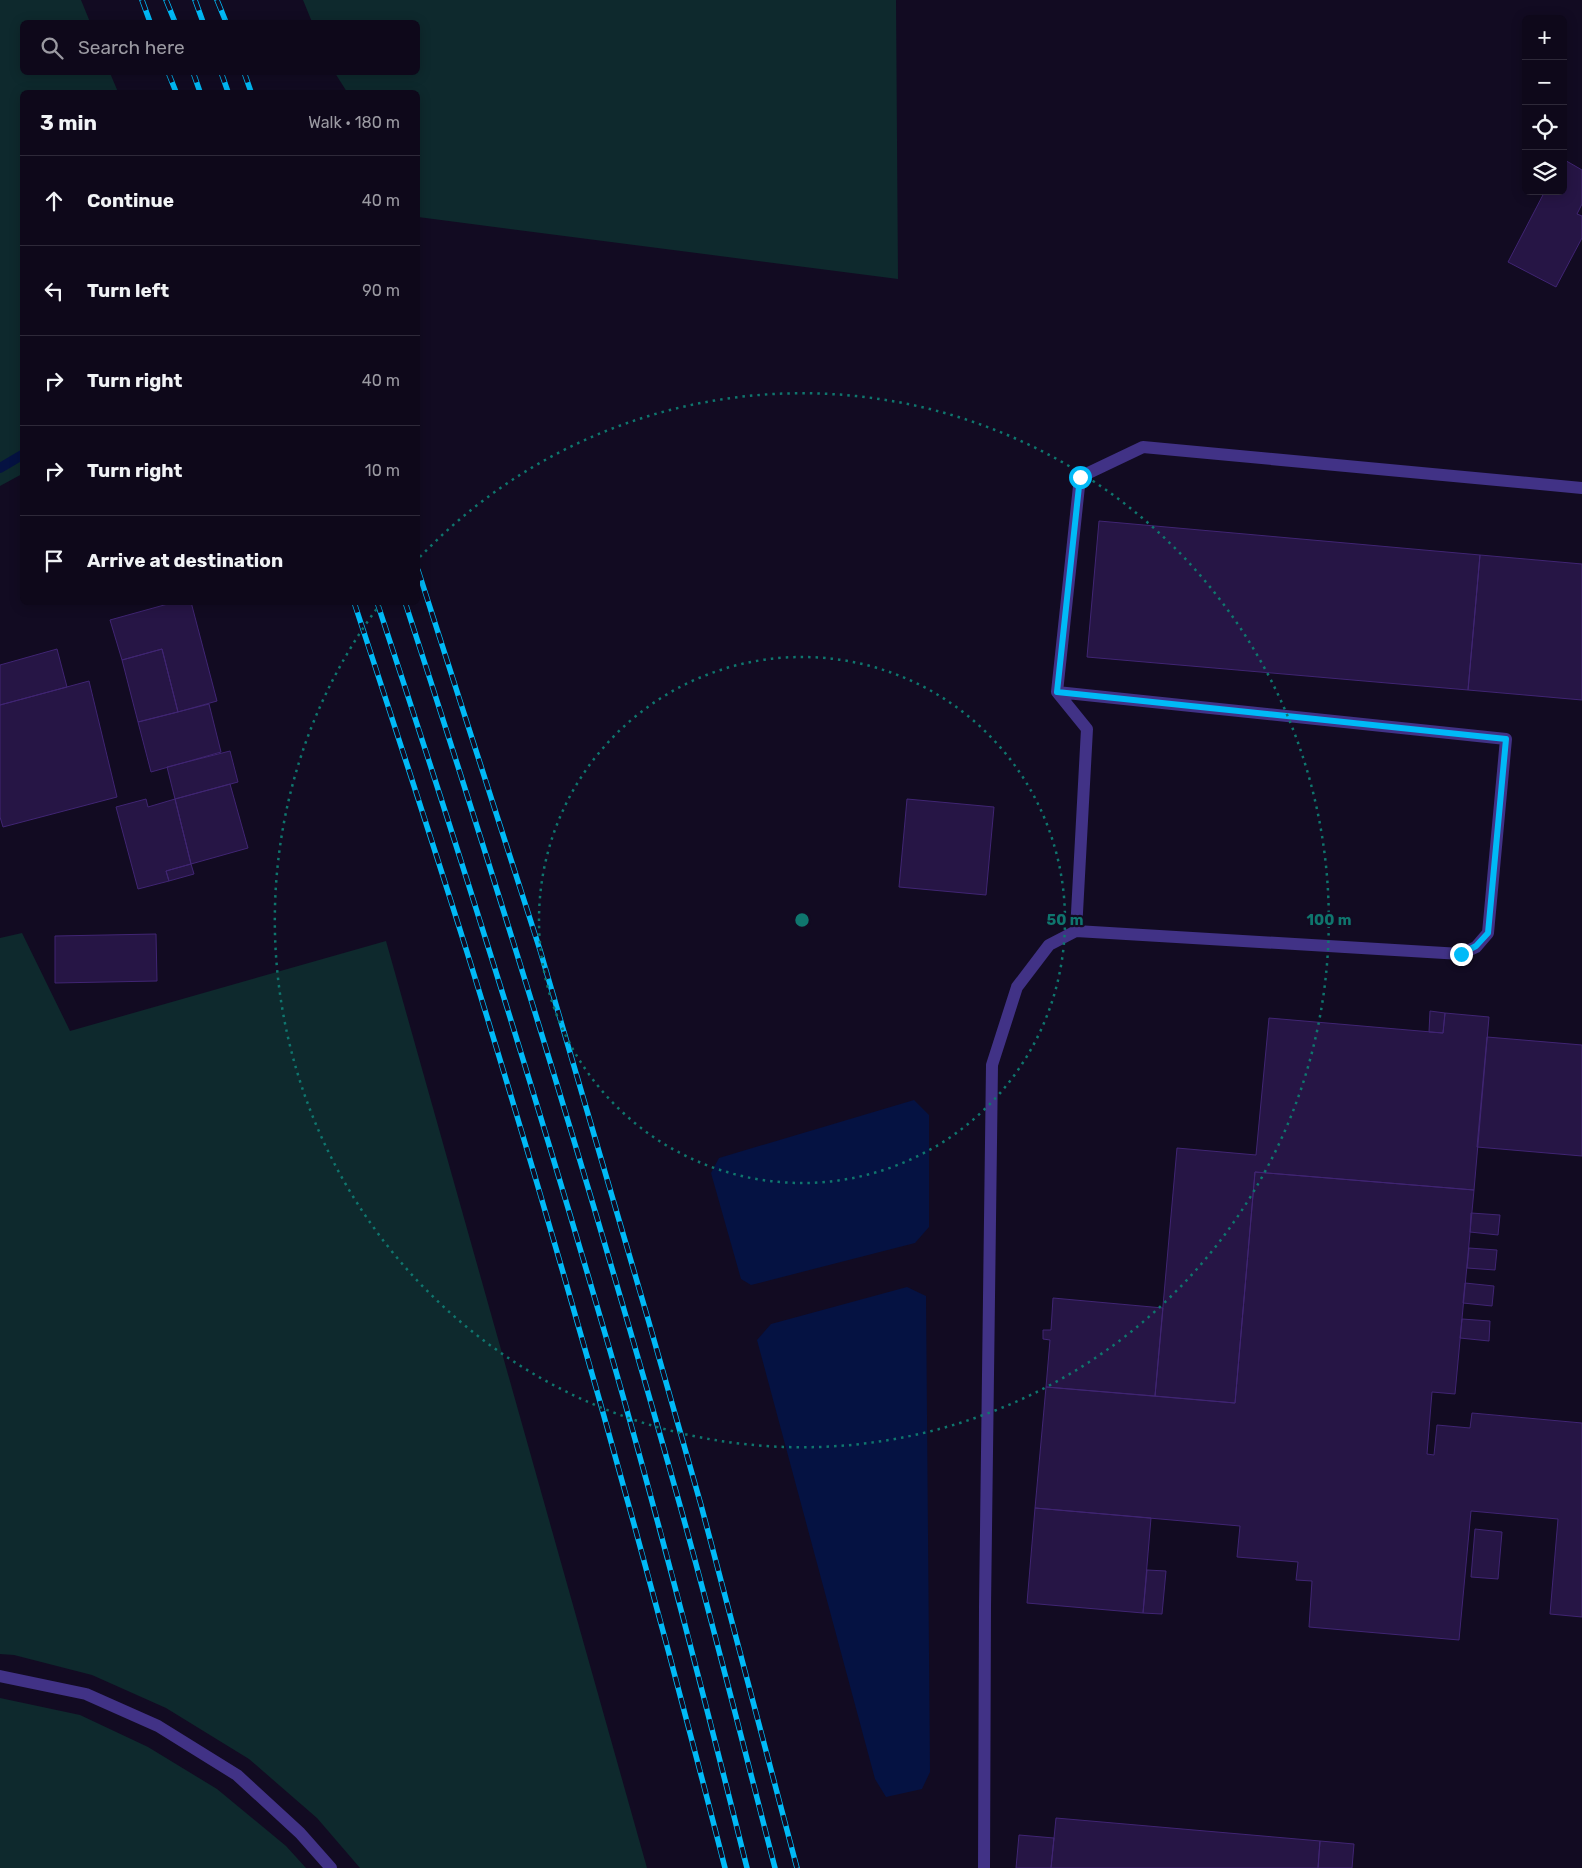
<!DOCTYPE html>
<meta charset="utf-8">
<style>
:root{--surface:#0e081a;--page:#1c1627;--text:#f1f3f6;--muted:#9b9aa2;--line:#2e2939}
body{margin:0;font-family:Rubik,sans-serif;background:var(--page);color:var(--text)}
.controls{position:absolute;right:15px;top:15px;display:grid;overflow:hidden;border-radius:8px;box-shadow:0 2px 12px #0003}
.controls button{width:45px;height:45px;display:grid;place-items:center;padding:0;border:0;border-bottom:1px solid var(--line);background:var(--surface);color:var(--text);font:25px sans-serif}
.stop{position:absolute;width:15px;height:15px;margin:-11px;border:4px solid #00baf7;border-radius:50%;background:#fff}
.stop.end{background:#00baf7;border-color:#fff;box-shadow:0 1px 5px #0008}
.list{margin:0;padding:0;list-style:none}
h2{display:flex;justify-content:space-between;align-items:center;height:65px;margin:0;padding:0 20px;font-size:21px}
h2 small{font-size:16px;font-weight:400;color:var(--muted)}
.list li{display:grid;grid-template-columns:32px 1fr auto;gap:15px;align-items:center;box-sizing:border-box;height:90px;padding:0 20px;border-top:1px solid var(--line)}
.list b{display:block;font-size:19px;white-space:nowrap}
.list em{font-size:16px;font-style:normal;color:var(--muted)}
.icon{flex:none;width:28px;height:28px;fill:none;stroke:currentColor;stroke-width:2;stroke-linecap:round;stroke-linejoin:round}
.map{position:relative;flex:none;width:1582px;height:1868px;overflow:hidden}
.search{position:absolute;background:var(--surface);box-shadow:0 2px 12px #0003;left:20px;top:20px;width:400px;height:55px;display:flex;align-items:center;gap:12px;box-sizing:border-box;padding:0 18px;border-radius:8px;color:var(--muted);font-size:19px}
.panel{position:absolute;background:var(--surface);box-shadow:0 2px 12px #0003;left:20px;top:90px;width:400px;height:515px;border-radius:8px}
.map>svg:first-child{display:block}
</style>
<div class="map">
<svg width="1582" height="1868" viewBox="0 0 1582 1868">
<rect width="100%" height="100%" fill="#120b22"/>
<path fill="#0e292d" d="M0,0h81l9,22h-68v50l88,1 8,19h-96v382l-22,12z
M303,0h593l2,279 -480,-62v-125h-71l-12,-19 83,-1v-50h-106z
M22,933l48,98 316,-90 261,927h-287l-43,-50 -68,-59 -83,-51 -74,-33 -78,-20 -14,-1v-716z
M0,1698l80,17 68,32 69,42 69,57 20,22h-306z"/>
<path fill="#051242" d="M914,1100l15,15v112l-14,16 -164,42 -10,-6 -30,-106 8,-15z
M907,1287l19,9 4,476 -8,17 -36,8 -11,-18 -118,-439 14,-16z"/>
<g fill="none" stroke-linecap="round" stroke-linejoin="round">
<path stroke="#051242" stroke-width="10" d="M0,468l22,-13"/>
</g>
<path fill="#261545" stroke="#402573" d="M1563,159l19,11v34l-5,10 5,2v22l-26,49 -48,-25 37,-71h18z
M1099,521l381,34 -12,135 -381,-33z
M1480,555l102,9v136l-114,-10z
M175,602h16l26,99 -39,11 -16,-63 -40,11 -12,-40z
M57,649l10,38 -67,18v-40z
M162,649l16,63 -40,10 -16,-62z
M89,681l28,116 -114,30 -3,-10v-112z
M209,704l12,48 -70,20 -13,-50z
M230,751l8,31 -63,17 -8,-32z
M230,784l18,64 -57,16 -16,-65z
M146,799l2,8 27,-8 16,65 -25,7 3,10 -31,8 -22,-82z
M907,799l87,8 -8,88 -87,-8z
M191,864l3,10 -25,7 -3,-10z
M156,934l1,47 -102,2v-47z
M1430,1011l15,2 -2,20 -14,-1z
M1445,1013l44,4 -15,173 -219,-18 -20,231 -80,-7 22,-248 79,7 13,-137 174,15z
M1487,1037l95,8v111l-105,-9z
M1255,1172l219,18 -19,204 -23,-2 -5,62 7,1 3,-30 33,3 2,-15 110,10v194l-32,-3 8,-95 -87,-8 -12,129 -150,-13 3,-46 -16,-1 2,-18 -61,-5 3,-31 -205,-18 11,-121 189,16z
M1471,1213l29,2 -2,20 -28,-3z
M1469,1248l28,2 -2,20 -28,-2z
M1465,1283l29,3 -2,20 -29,-3z
M1053,1298l110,10 -8,88 -109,-9 4,-47 -7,-1v-9h8z
M1462,1319l28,2 -1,20 -29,-3z
M1035,1508l116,10 -8,95 -116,-10z
M1475,1529l27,3 -4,47 -27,-2z
M1147,1570l19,1 -4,43 -19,-1z
M1056,1818l264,23 -2,27h-267z
M1019,1835l35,3 -3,30h-35z
M1320,1841l34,3 -2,24h-34z"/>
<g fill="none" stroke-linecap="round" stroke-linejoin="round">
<path stroke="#413286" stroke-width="12" d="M1076,931l11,-202 -30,-37 23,-215 63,-30 439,41
M984,1868l1,-261 7,-542 25,-78 32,-42 27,-14 385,23 15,-7 12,-14 18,-194 -449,-47"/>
<path stroke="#413286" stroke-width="12" d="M0,1676l86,18 72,32 79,49 63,58 31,35"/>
<g stroke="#00baf7" stroke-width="5.5">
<path id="rail" d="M142,0l8,22
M166,0l9,22
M195,0l8,22
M217,0l9,22
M168,72l8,20
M193,72l7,20
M221,72l7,20
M244,72l7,20
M418,570l122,380 108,369 53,186 96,363
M354,602c40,122 80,244 118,366 92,298 176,598 253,900
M377,602c80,242 156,484 227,728 52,178 98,358 143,538
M405,602c98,301 191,603 276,907 33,119 63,239 94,359"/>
</g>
<use href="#rail" stroke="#120b22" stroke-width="4" stroke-dasharray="11" stroke-linecap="butt"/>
</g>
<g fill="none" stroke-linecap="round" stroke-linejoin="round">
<path stroke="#00baf7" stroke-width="6" d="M1080,477l-23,215 449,47 -18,194 -12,13 -15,8"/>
</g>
<g fill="none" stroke="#0f766e" stroke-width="2.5" stroke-dasharray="2.5 5">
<circle cx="802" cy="920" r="263"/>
<path d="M420 557A527 527 0 1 1 381 603"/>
</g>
<circle cx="802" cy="920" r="8" fill="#0f766e" stroke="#120b22" stroke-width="2.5"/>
<g font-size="15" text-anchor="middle" font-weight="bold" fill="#0f766e" stroke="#120b22" stroke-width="4.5" stroke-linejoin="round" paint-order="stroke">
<text x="1065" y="925">50 m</text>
<text x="1329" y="925">100 m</text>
</g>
</svg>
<div class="controls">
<button>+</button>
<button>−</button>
<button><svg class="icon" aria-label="locate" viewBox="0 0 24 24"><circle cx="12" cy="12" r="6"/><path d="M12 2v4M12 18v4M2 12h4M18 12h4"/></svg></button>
<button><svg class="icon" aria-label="layers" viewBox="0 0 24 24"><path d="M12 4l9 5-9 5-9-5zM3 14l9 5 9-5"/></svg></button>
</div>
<div class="stop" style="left:1080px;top:477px"></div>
<div class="stop end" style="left:1461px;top:954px"></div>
<div class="search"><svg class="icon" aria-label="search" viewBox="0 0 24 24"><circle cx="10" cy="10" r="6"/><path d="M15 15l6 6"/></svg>Search here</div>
<section class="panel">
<h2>3 min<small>Walk · 180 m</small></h2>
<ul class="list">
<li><svg class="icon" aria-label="ahead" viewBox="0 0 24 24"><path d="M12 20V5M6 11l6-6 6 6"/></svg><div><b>Continue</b></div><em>40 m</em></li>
<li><svg class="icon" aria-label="left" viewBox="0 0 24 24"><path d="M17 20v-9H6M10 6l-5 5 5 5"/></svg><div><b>Turn left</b></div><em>90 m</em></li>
<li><svg class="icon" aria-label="right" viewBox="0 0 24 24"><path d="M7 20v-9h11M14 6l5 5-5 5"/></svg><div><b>Turn right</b></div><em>40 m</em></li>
<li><svg class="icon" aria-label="right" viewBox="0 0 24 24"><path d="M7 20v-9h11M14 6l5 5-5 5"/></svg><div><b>Turn right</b></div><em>10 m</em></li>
<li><svg class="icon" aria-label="arrive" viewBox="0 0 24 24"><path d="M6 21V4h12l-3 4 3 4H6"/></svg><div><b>Arrive at destination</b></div></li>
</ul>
</section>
</div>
